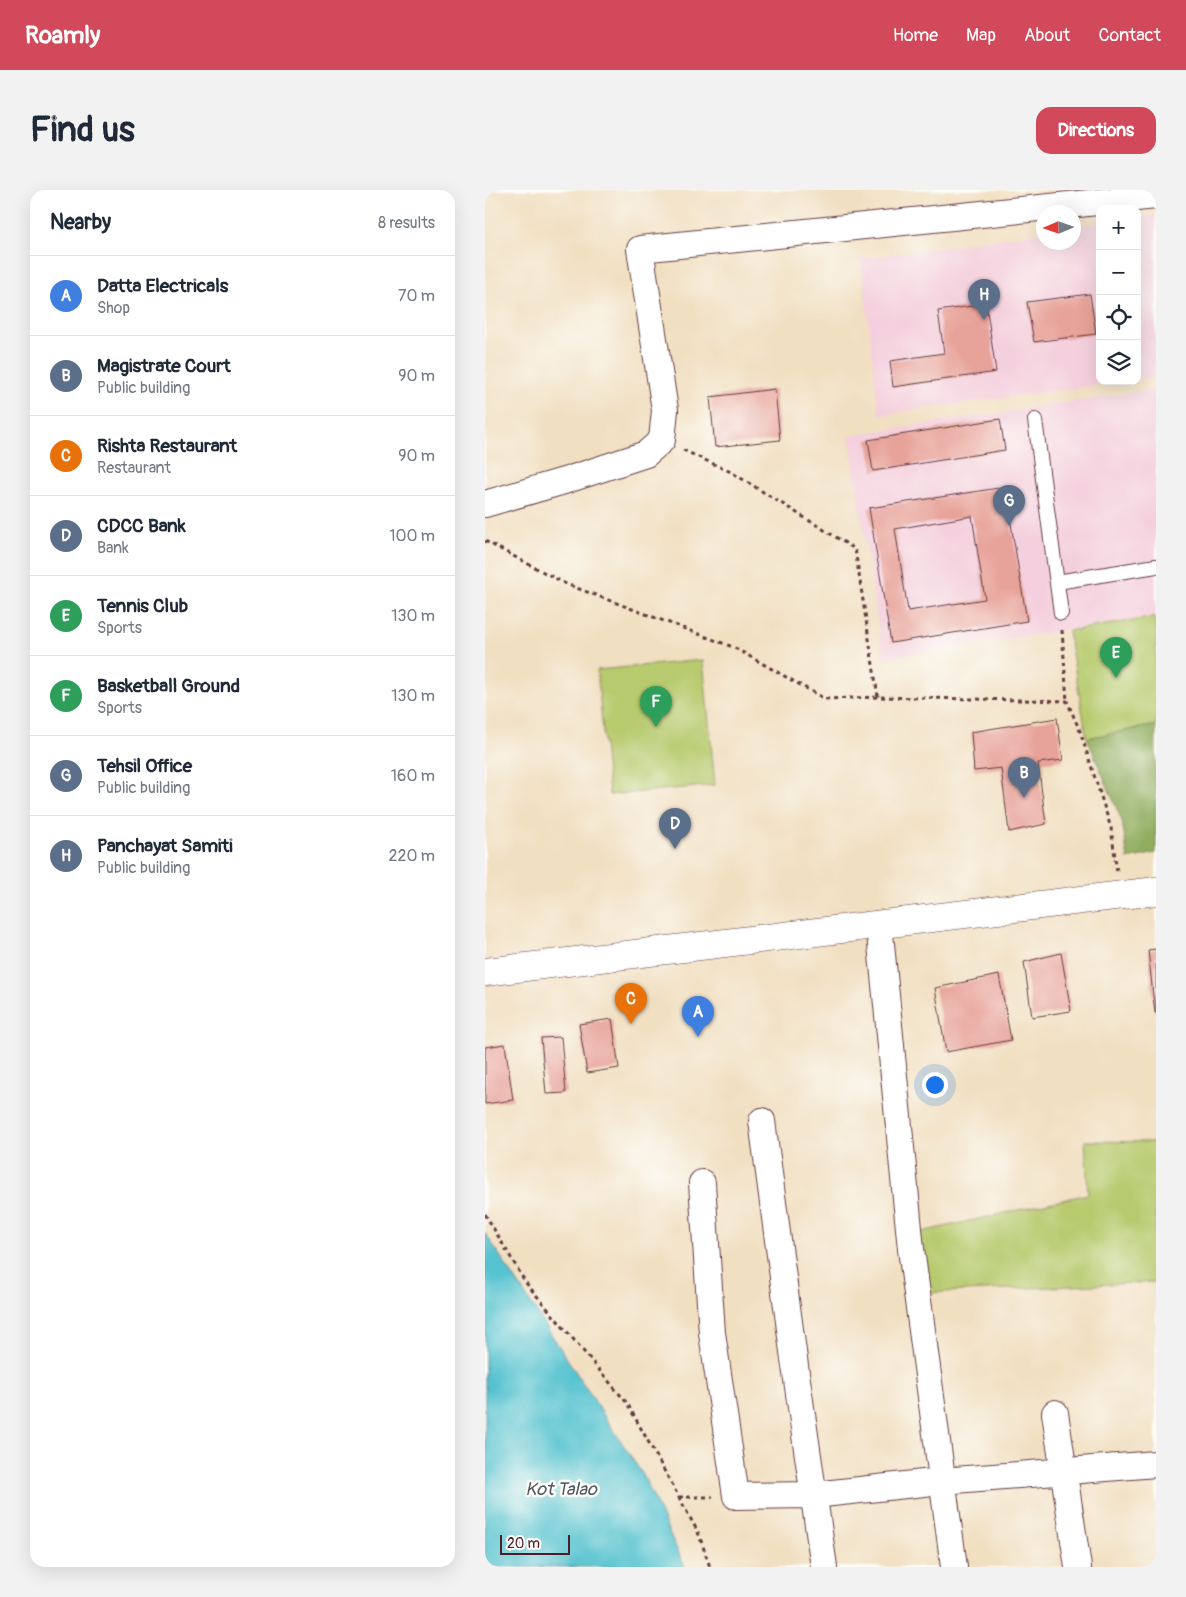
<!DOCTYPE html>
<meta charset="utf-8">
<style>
:root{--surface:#fff;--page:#f2f2f3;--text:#1f2937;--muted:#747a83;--line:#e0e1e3;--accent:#d1495b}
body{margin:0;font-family:Pangolin,sans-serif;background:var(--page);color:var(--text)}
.controls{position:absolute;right:15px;top:15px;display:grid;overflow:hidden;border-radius:10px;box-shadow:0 5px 20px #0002}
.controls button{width:45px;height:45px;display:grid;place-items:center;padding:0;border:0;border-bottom:1px solid var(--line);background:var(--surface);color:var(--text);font:25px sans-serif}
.compass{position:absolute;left:551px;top:15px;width:45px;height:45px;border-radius:50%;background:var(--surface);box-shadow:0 5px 20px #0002;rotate:268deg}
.scale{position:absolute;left:15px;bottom:12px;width:70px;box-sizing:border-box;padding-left:5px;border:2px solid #4a1f2b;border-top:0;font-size:14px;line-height:18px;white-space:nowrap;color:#4a1f2b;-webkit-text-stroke:4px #fdfcf7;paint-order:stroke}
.you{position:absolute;left:449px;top:894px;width:18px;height:18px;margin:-12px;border:4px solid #fff;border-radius:50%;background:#1a73e8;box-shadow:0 0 0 8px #1a73e833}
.badge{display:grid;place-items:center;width:32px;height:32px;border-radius:50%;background:var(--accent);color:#fff;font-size:16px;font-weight:700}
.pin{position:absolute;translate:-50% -41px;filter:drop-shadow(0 1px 2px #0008)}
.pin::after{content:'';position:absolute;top:26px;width:18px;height:15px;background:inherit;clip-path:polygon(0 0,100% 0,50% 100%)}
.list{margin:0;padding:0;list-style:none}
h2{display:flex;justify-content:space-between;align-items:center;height:65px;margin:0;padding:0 20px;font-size:21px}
h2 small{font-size:16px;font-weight:400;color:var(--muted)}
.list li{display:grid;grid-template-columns:32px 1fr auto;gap:15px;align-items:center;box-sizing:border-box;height:80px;padding:0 20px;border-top:1px solid var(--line)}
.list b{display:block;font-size:19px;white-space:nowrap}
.list p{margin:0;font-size:16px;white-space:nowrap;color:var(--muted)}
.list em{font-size:16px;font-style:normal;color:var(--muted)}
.icon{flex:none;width:28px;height:28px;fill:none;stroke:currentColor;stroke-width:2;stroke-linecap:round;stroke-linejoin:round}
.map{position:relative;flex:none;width:671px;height:1377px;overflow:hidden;border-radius:15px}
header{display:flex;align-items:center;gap:30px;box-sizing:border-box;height:70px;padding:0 25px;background:var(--accent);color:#fff}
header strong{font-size:24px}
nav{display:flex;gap:28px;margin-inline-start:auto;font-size:18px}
.intro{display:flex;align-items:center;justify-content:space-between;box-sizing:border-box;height:120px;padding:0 30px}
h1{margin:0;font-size:35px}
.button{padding:12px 22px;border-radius:15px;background:var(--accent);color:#fff;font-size:18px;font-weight:700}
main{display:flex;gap:30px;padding:0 30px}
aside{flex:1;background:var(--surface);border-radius:15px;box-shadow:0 5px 20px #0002}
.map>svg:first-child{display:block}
</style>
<header>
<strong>Roamly</strong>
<nav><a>Home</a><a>Map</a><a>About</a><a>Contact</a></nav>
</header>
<div class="intro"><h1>Find us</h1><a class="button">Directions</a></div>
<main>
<aside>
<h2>Nearby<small>8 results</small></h2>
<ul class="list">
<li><span class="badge" style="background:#3f7fe0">A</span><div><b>Datta Electricals</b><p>Shop</p></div><em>70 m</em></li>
<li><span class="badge" style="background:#5c6f8a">B</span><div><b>Magistrate Court</b><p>Public building</p></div><em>90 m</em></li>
<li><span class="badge" style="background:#e8710a">C</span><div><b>Rishta Restaurant</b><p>Restaurant</p></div><em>90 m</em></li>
<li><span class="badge" style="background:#5c6f8a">D</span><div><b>CDCC Bank</b><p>Bank</p></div><em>100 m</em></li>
<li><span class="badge" style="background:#2e9e5b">E</span><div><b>Tennis Club</b><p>Sports</p></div><em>130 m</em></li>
<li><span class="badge" style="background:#2e9e5b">F</span><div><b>Basketball Ground</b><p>Sports</p></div><em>130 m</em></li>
<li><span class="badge" style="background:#5c6f8a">G</span><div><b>Tehsil Office</b><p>Public building</p></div><em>160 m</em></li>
<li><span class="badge" style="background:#5c6f8a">H</span><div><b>Panchayat Samiti</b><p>Public building</p></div><em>220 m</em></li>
</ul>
</aside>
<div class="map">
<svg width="671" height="1377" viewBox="0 0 671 1377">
<rect width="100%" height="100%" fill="#fdfcf7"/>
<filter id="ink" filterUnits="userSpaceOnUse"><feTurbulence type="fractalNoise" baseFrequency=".02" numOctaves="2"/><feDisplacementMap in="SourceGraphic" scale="10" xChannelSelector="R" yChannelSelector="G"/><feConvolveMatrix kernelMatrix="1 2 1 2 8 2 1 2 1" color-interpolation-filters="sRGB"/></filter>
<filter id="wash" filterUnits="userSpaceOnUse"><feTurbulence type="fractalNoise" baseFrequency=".0096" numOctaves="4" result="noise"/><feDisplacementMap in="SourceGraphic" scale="20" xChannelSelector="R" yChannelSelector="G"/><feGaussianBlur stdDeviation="1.12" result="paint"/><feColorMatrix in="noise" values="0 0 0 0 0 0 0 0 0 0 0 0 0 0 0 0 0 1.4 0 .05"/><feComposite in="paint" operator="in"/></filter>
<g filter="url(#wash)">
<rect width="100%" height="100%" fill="#f1dfc1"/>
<path fill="#f4cfdd" d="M671,25v162l-19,2v-161z
M615,33v158h25l-246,34 -18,-156 182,-27v10h30l1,-15z
M671,199v227l-273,42 -34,-222z"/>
<path fill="#b7ca6e" stroke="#80744c" d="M671,427v108l-69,13 -19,-107z
M218,470l12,125 -106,10 -12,-125z
M600,951l71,1v140l-234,11 -5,-60 171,-39z"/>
<path fill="#91ae61" stroke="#6e6646" d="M671,535v128l-28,6 -6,-38 -35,-83z"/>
<path fill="#57c3d0" stroke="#50717e" d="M0,1043l158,242 42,92h-200z"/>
<g id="blocks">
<path fill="#e7a299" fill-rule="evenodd" d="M605,104l6,40 -62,8 -7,-40z
M501,114l10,68 -103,15 -3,-26 54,-8 -6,-42z
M290,199l5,51 -65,7 -5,-50z
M515,229l5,31 -132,21 -5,-31z
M520,297l22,134 -136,22 -22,-135zM487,326l13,83 -77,12 -13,-82z
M572,528l6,42 -25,3 8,61 -37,8 -8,-64 -27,3 -3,-39z
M671,759v64h-1l-7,-63z
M576,763l10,58 -39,6 -8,-55z
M514,785l12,65 -65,12 -11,-64z
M127,829l7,49 -32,5 -8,-49z
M76,847l5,56 -20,1 -5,-56z
M20,854l8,56 -28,4v-57z"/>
</g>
</g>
<g filter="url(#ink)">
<use href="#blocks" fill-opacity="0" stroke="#633c42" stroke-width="1"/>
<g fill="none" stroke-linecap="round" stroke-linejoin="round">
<g stroke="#633c42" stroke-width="16">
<path id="lane" d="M550,230l26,193
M572,392l99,-16"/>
</g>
<g stroke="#633c42" stroke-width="28">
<path id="street" d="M0,314l79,-23 82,-27 16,-14 3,-30 -25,-161 516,-53
M394,734l32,325 43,318
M277,931l32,238 30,208
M217,993l10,150 24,163 78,-1 128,-14 214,-17
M570,1223l23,154"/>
</g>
<g stroke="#633c42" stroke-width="29">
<path id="highway" d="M0,782l671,-81"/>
</g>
<path stroke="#633c42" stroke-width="3" stroke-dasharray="4 4" stroke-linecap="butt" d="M198,260l48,22 124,77 23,148
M0,351l81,43 167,63 92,52 53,-2 189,4 13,30 31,97 6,44
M577,440l5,71
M0,1024l41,69 101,120 71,129 12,35
M194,1307h34"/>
<use href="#lane" stroke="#fff" stroke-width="14"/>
<use href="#street" stroke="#fff" stroke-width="26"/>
<use href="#highway" stroke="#fff" stroke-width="28"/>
</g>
</g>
<g text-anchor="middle" stroke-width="5" stroke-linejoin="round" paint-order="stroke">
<g font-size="18" font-style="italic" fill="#4f5865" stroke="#fdfcf7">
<text x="76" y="1305">Kot Talao</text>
</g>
</g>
</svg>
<div class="controls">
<button>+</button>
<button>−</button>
<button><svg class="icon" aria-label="locate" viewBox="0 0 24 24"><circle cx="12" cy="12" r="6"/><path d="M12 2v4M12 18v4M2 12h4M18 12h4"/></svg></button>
<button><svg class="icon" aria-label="layers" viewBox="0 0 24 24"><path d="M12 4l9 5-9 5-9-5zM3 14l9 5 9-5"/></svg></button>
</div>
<svg class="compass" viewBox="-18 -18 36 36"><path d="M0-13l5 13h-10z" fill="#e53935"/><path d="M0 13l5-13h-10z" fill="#747a83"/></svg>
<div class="scale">20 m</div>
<div class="you"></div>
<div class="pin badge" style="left:213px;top:847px;background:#3f7fe0">A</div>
<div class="pin badge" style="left:539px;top:608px;background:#5c6f8a">B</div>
<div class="pin badge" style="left:146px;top:834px;background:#e8710a">C</div>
<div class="pin badge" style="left:190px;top:659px;background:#5c6f8a">D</div>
<div class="pin badge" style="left:631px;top:488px;background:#2e9e5b">E</div>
<div class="pin badge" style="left:171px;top:537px;background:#2e9e5b">F</div>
<div class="pin badge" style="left:524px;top:336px;background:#5c6f8a">G</div>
<div class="pin badge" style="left:499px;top:130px;background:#5c6f8a">H</div>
</div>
</main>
